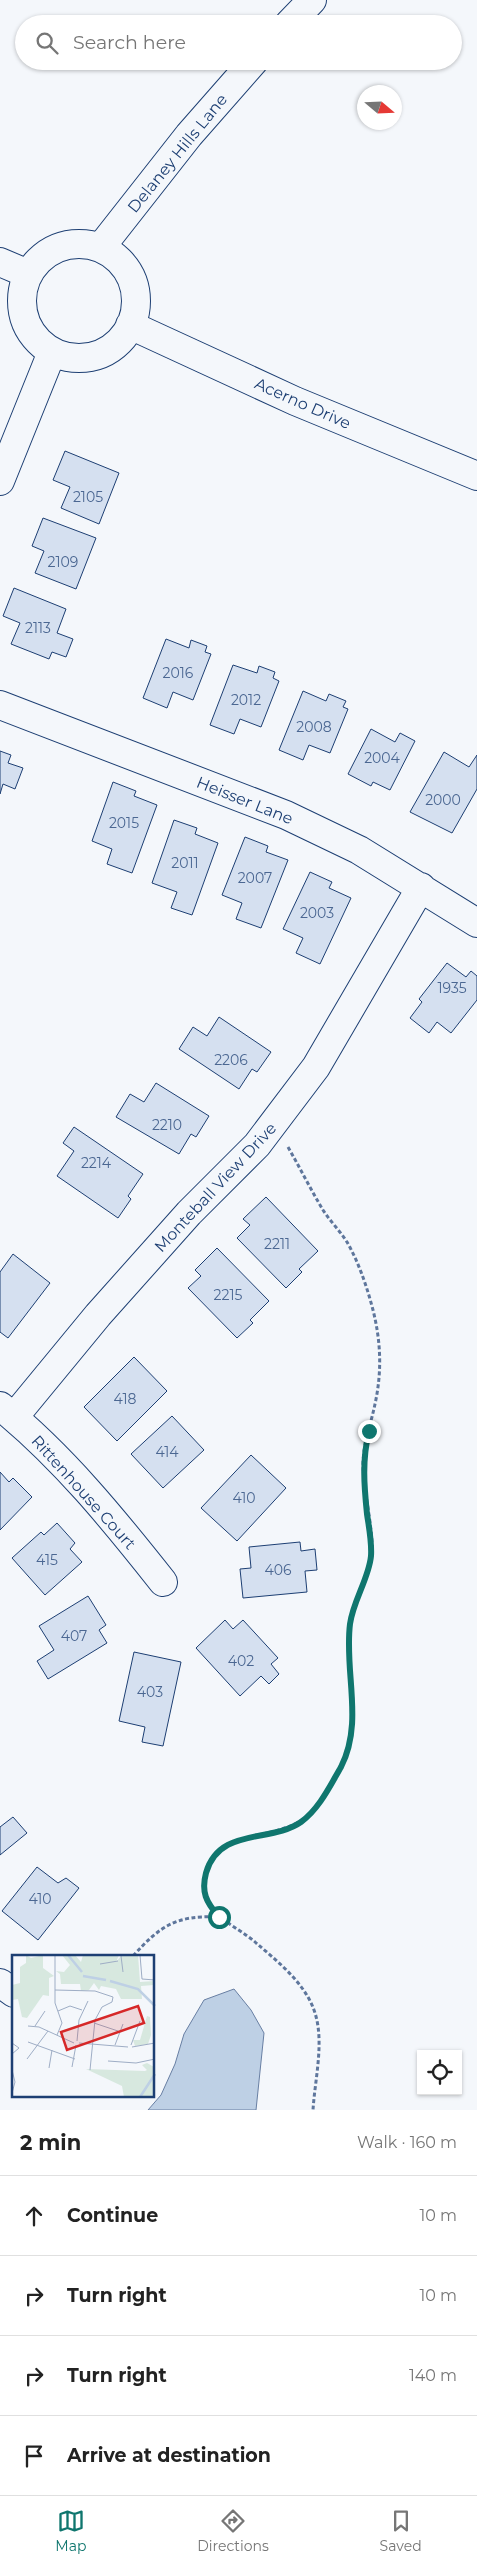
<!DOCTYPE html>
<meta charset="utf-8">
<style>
:root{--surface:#fff;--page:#f6f6f6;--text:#222;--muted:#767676;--line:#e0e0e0;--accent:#0f766e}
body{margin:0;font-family:Montserrat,sans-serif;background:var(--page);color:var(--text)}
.controls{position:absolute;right:15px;bottom:15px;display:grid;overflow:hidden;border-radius:0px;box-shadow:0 1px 4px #0004}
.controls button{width:45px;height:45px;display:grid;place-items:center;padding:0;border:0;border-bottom:1px solid var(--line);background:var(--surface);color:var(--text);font:25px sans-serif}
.compass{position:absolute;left:357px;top:85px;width:45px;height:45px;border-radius:50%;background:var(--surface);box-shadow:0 1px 4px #0004;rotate:109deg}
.stop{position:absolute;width:15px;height:15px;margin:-11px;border:4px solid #0f766e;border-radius:50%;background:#fff}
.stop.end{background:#0f766e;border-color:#fff;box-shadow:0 1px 5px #0008}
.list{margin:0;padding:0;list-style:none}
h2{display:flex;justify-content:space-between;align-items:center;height:65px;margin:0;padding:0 20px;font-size:21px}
h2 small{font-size:16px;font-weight:400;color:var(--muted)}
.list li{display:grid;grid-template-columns:32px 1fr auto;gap:15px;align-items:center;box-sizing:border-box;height:80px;padding:0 20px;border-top:1px solid var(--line)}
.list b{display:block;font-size:19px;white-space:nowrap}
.list em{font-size:16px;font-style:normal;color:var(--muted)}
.icon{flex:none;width:28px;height:28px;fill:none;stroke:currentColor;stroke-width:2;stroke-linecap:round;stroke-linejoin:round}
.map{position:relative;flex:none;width:477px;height:2110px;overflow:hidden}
.search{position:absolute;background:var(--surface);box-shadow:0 1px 4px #0004;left:15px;right:15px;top:15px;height:55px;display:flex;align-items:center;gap:12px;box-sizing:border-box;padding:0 18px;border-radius:28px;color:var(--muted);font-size:19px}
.sheet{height:385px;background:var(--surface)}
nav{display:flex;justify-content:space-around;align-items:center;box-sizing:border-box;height:70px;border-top:1px solid var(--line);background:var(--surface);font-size:14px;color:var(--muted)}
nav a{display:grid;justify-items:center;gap:2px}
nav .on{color:var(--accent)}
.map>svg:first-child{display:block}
</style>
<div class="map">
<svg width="477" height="2110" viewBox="0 0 477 2110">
<rect width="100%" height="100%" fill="#f4f7fb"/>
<path fill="#bed0e5" stroke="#687fa3" d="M234,1989l17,21 13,23 -8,77h-108l13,-15 14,-31 9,-30 20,-34z"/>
<path fill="#d5e0f0" stroke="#1d3f73" d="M65,451l54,22 -20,51 -38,-16 9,-21 -17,-7z
M43,518l53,20 -20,51 -41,-16 9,-22 -12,-5z
M14,588l52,21 -9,24 16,6 -7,18 -14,-5 -3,7 -38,-15 9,-21 -17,-7z
M166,639l23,9 2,-8 16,6 -2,6 6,2 -18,46 -20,-8 -6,16 -24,-10z
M233,665l24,8 2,-7 16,6 -2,6 6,3 -18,46 -21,-8 -6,15 -24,-9z
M303,691l23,10 3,-7 17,7 -3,6 5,2 -18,44 -21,-8 -6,15 -24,-10z
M371,729l24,13 5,-9 15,8 -25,49 -17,-8 -2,4 -23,-12z
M0,751l11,4 -3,8 15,5 -8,21 -12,-5 -3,10z
M444,752l25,15 8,-12v34l-25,44 -42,-21z
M113,782l23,9 -2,5 23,9 -25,68 -25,-9 5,-15 -20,-8z
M174,820l23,8 -2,6 23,9 -26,72 -21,-7 6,-16 -25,-9z
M245,837l23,9 -2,6 22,8 -27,68 -25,-9 6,-16 -20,-8z
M310,872l22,10 -3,6 22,10 -31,66 -24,-11 7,-15 -20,-9z
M447,963l19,14 5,-6 6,5v24l-26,33 -14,-11 -8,11 -19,-15 12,-16 -3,-3z
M219,1017l52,35 -14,20 -5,-3 -13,20 -60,-40 14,-22 14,9z
M156,1083l53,33 -13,21 -5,-3 -12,20 -63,-37 14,-23 14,8z
M74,1127l69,47 -15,22 3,3 -13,19 -61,-42 17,-25 -11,-8z
M266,1197l52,54 -19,18 3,3 -16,16 -49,-50 13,-13 -7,-6z
M217,1248l52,53 -19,19 3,3 -16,15 -49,-50 13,-12 -6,-6z
M13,1254l37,29 -42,55 -8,-6v-60z
M134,1357l33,34 -50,50 -33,-34z
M172,1416l32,34 -41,38 -32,-34z
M251,1455l35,33 -49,53 -36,-33z
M0,1472l9,10 4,-4 19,19 -32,33z
M57,1523l18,20 -5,6 12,13 -37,33 -33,-37 29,-26 3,3z
M300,1542l1,9 14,-2 2,21 -12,1 2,21 -64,6 -3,-29 11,-1 -2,-21z
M88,1596l18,29 -7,5 8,13 -59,36 -11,-18 17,-11 -15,-24z
M225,1620l8,9 10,-9 35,38 -7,6 8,10 -10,10 -8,-8 -21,20 -44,-48z
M134,1652l47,10 -18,84 -21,-4 3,-15 -26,-6z
M13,1817l14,16 -27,22v-28z
M37,1867l21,16 8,-5 13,10 -41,52 -36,-29z"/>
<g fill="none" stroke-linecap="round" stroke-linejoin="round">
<g stroke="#1d3f73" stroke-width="30">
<path id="minor" d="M289,24l23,-24
M22 301a57 57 0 1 1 114 0a57 57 0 1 1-114 0Z
M101,247l88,-112 65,-74
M0,262l28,12
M130,325l165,76 182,75
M0,481l52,-129
M0,705l286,110 73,35 118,73
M0,1406c62,50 114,114 163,176
M14,1417l84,-102 91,-102 68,-68 59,-78 105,-180
M0,1983l14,10"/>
</g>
<path stroke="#5e769c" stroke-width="3" stroke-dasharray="4 2.5" stroke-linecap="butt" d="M288,1147c12,21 23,43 35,63 7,11 17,21 24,32 12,21 20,45 26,68 8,32 9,62 2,94 -4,20 -12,40 -12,61 0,25 13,74 8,95 -6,24 -19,44 -21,69 -3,35 7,72 1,107 -4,24 -20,51 -34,70 -29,42 -106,14 -113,76 -4,32 32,43 51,60 22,19 49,40 59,68 11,30 1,68 -1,100
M133,1956c27,-30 43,-41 85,-39"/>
<use href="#minor" stroke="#f4f7fb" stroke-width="28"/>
</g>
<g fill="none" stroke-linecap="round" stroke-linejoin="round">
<path stroke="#0f766e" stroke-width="6" d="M219,1917c-13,-15 -18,-25 -13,-44 13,-46 65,-30 95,-51 18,-13 29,-36 40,-55 23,-45 3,-95 9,-143 3,-23 19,-46 21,-68 1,-14 -2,-28 -4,-42 -3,-29 -5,-54 2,-83"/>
</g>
<g text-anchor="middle" stroke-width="4" stroke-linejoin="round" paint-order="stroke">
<g font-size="14" fill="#4b6792">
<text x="88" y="502">2105</text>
<text x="63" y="567">2109</text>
<text x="38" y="633">2113</text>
<text x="178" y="678">2016</text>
<text x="246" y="705">2012</text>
<text x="314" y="732">2008</text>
<text x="382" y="763">2004</text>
<text x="443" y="805">2000</text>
<text x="124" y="828">2015</text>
<text x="185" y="868">2011</text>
<text x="255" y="883">2007</text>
<text x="317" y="918">2003</text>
<text x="452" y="993">1935</text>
<text x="231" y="1065">2206</text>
<text x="167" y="1130">2210</text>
<text x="96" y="1168">2214</text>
<text x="277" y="1249">2211</text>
<text x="228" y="1300">2215</text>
<text x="125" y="1404">418</text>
<text x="167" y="1457">414</text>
<text x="244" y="1503">410</text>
<text x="47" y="1565">415</text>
<text x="278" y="1575">406</text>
<text x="74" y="1641">407</text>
<text x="241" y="1666">402</text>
<text x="150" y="1697">403</text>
<text x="40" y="1904">410</text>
</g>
<g font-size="16" fill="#1d3f73" stroke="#f4f7fb">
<text transform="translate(177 153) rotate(-51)" y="6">Delaney Hills Lane</text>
<text transform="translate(303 403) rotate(24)" y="6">Acerno Drive</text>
<text transform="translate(245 800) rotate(22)" y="6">Heisser Lane</text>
<text transform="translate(215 1187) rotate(-47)" y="6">Monteball View Drive</text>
<text transform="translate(84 1492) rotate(48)" y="6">Rittenhouse Court</text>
</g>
</g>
<g transform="translate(12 1955)">
<rect width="142" height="142" fill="#f4f7fb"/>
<path d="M14,0l5,3 12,-3v13l11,8 -5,2v18l-6,-1 -16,23 -5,-1 -4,-18 -6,1v-15l8,-2v-16l6,-4zM50,0h13l6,7 2,-7h36l-3,7 6,-7h16l2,27 14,-1v4l-13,1 1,13h-21l-5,-10 -15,-3 -2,4 -5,-7 -5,7 -8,1 -1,-7h-19l-1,-10 -4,-3 8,1 6,-7zM135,61l3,1 1,18 -3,9 -13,2 -2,-6h7zM135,108l7,4v29l-6,1h-24l-2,-11 -36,-17 59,2 2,-1 -5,-5z" fill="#d7e8df"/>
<path fill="none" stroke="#bed0e5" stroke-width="2.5" d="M56,0l14,17M71,21l23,4M98,26l28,8 17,17M128,142l15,-23"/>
<path fill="none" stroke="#9eadc5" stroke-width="1" d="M43,0v48l7,20 -5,12M128,0l2,24 13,1M109,1l2,16M88,9l18,-3M43,35l40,1 18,6 -1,5 -10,5 -7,13 -5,50M46,56l12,-5 12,4M82,68l24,8M16,71l11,1 35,16M23,71l10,-15M65,86l2,-21 9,-19M16,87l47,17M0,88l7,5 -7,6M67,88l49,4M103,90l8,-21M119,90l9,-24M120,92l23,-4M15,104l21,-28M96,106l28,2 19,-4M60,112l4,-22M37,113l3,-18M0,115l3,12 -3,11"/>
<path fill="#d62828" fill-opacity="0.15" stroke="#d62828" stroke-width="2.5" d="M126,51l6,17 -77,27 -6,-18z"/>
<rect width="142" height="142" fill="none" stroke="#1d3f73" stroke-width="2.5"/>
</g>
</svg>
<div class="controls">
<button><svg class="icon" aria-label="locate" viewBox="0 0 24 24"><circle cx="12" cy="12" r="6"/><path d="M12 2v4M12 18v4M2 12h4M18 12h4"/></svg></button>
</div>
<svg class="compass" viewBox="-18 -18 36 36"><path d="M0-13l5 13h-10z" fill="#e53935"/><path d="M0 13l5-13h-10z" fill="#767676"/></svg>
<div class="stop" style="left:219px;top:1917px"></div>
<div class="stop end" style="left:369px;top:1431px"></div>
<div class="search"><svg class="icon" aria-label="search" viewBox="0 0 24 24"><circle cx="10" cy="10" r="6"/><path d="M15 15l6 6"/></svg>Search here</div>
</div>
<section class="sheet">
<h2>2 min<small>Walk · 160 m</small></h2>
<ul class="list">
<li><svg class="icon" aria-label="ahead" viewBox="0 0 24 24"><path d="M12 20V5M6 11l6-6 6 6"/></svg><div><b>Continue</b></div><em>10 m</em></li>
<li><svg class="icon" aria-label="right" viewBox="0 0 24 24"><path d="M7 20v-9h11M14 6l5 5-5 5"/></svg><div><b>Turn right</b></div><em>10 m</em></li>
<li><svg class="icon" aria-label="right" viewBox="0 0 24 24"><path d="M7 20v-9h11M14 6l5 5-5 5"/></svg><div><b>Turn right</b></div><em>140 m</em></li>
<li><svg class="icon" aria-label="arrive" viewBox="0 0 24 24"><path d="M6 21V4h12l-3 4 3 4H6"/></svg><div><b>Arrive at destination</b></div></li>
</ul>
</section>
<nav>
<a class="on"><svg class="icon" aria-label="map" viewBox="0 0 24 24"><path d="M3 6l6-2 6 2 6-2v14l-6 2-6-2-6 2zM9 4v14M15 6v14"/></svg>Map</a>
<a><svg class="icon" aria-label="directions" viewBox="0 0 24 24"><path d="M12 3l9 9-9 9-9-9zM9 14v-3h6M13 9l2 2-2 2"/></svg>Directions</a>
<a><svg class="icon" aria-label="saved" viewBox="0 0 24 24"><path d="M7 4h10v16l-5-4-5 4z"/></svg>Saved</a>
</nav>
